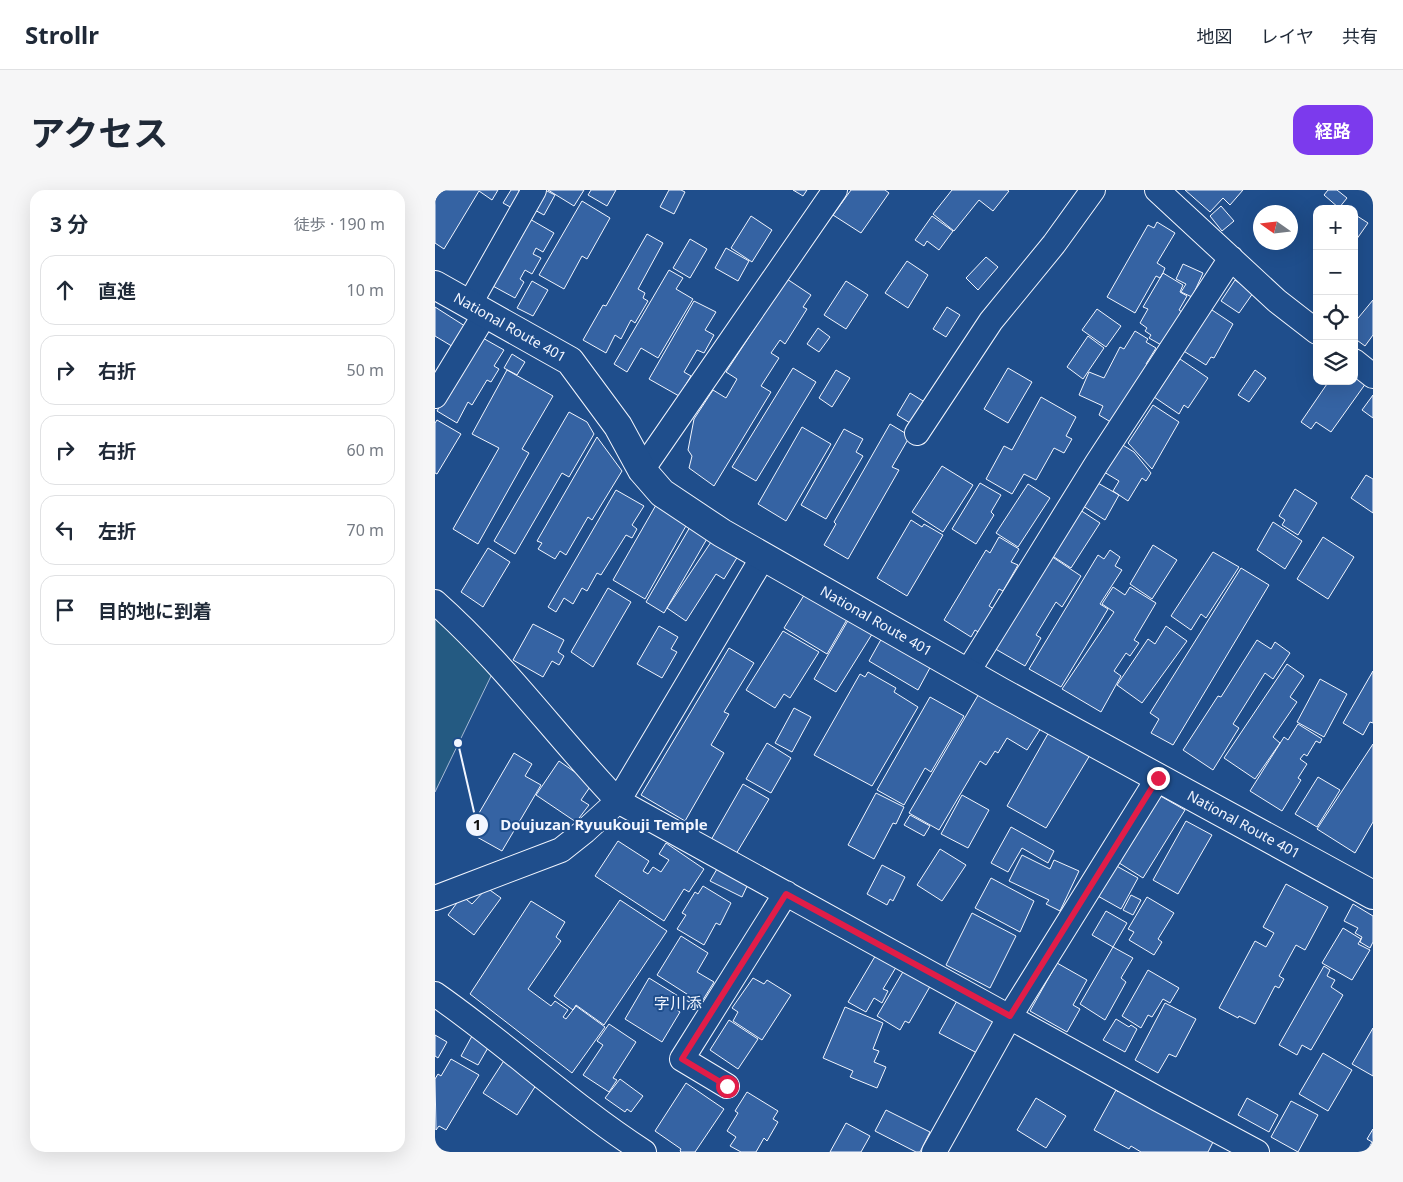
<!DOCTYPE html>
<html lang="ja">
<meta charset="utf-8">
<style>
:root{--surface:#fff;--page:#f6f6f7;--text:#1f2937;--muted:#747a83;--line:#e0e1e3;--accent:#7c3aed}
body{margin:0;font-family:"Noto Sans","Noto Sans JP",sans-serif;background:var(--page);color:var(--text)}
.controls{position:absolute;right:15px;top:15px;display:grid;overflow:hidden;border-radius:10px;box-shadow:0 5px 20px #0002}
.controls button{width:45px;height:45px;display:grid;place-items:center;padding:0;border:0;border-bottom:1px solid var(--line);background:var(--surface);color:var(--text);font:25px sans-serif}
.compass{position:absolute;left:818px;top:15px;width:45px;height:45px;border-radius:50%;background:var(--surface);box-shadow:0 5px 20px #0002;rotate:284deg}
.stop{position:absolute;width:15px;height:15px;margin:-11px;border:4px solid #e11d48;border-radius:50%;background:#fff}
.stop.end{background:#e11d48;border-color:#fff;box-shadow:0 1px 5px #0008}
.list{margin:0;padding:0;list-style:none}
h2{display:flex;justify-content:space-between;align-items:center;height:65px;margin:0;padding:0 20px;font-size:21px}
h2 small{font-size:16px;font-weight:400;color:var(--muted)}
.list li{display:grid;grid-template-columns:32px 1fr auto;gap:15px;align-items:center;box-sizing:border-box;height:70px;margin:0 10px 10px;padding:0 10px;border:1px solid var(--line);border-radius:15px}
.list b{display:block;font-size:19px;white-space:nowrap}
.list em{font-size:16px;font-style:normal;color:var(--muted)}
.icon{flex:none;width:28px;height:28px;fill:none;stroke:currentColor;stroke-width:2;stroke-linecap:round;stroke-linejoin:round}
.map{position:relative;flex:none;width:938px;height:962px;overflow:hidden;border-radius:15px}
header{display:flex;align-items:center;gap:30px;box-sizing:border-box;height:70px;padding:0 25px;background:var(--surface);border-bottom:1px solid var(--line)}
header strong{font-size:24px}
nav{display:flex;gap:28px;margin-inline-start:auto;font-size:18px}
.intro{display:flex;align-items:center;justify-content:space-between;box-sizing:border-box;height:120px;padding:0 30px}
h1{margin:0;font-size:35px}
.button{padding:12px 22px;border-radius:15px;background:var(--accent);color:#fff;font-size:18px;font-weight:700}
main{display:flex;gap:30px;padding:0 30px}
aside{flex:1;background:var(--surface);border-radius:15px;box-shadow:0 5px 20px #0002}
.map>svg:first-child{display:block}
</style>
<header>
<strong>Strollr</strong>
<nav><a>地図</a><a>レイヤ</a><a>共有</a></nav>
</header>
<div class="intro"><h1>アクセス</h1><a class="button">経路</a></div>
<main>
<aside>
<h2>3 分<small>徒歩 · 190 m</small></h2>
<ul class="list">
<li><svg class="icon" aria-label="ahead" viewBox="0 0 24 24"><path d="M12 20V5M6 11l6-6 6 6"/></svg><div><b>直進</b></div><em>10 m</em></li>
<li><svg class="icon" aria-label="right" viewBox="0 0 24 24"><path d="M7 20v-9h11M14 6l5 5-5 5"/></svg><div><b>右折</b></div><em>50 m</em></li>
<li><svg class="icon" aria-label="right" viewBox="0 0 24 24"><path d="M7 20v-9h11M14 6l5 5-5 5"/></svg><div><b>右折</b></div><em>60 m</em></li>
<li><svg class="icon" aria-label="left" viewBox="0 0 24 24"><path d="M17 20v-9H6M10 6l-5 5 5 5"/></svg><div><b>左折</b></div><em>70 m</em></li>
<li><svg class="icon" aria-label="arrive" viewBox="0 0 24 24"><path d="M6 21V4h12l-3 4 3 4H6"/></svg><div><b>目的地に到着</b></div></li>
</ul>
</aside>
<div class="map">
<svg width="938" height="962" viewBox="0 0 938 962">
<rect width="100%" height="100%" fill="#1f4e8c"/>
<path fill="#245a82" stroke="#a8bbd7" d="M0,429l8,6 49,49 -57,118z"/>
<path fill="#3563a3" stroke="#f2f6ff" d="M0,0h63l-6,10 -13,-9 -35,58 -9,-6z
M76,0h7l3,2 -9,16 -9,-5z
M110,0l10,5 -11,20 -13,-7z
M113,0h36l-10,16z
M156,0h25l-9,16 -19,-11z
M234,0h12l4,2 -11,22 -14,-7z
M358,0h14l-4,6z
M416,0h34l4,3 -28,40 -28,-18z
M517,0h55l2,1 -16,20 -14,-11 -25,31 -21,-17z
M750,0h58l-13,15 -7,-7 -13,14z
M893,0h9l10,8 -8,10 -15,-13z
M147,11l28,17 -23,41 -5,-3 -18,33 -25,-14z
M786,16l13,15 -12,10 -12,-15z
M919,24l14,9 -14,20z
M316,26l21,14 -20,32 -21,-14z
M497,26l21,15 -14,19 -12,-9 -3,5 -9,-6z
M93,28l26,15 -11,19 -7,-4 -3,6 8,4 -9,16 -7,-4 -5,9 4,3 -9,16 -24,-13z
M722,32l18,11 -18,30 8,5 -2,5 -3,5 -4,-2 -21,37 -28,-16 41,-72 6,3z
M212,44l16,9 -25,46 7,4 -2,5 5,3 -13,22 -4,-3 -10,19 -6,-4 -9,18 -23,-13 20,-35 3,1z
M255,49l17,10 -17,29 -17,-10z
M291,58l23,13 -11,20 -23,-13z
M551,67l12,10 -20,23 -12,-12z
M472,71l21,14 -20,33 -23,-15z
M748,74l20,9 -11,24 -11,-5 5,-8 -10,-5z
M234,80l14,8 -7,11 17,10 -35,59 -17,-10 -14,24 -13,-8z
M728,83l20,12 -3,7 7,4 -8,14 3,2 -19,34 -14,-8 2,-3 -6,-4 2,-3 -7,-5 8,-14 -5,-2z
M352,89l24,16 -8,12 4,2 -22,35 -5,-4 -9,13 8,5 -18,28 10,6 -57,94 -25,-18 3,-12 -4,-6 6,-31 19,-29 13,8 11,-19 -11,-7z
M800,90l18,13 -14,20 -18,-12z
M97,91l16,9 -15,26 -16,-8z
M411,91l22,14 -22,34 -22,-14z
M938,110v35l-8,11 -11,-8v-15z
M259,111l22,11 -11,18 9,5 -10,18 -7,-3 -13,22 7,4 -12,20 -30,-17z
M0,117l33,21 -13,20 -20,-12z
M512,117l13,8 -14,22 -13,-8z
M774,118l24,16 -19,34 -3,-1 -5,8 -24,-15z
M662,119l24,17 -15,21 -24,-17z
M383,138l12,9 -11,15 -12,-8z
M700,141l13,8 -2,3 10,6 -10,16 3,2 -35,58 -15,-9 4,-9 -24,-11 10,-23 15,6 16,-31 4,2z
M653,146l16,12 -21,31 -16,-12z
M46,147l23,13 -10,16 5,3 -8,13 -4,-2 -15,25 -4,-3 -11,21 -20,-12z
M77,164l13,8 -8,13 -13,-7z
M745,169l28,19 -20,30 -4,-3 -5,9 -25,-17z
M358,178l23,14 -60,99 -24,-14z
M573,178l24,14 -24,41 -24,-14z
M72,180l46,26 -31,53 7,4 -51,91 -25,-15 46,-81 -27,-14z
M401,180l14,8 -18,29 -13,-9z
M820,180l11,8 -17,24 -11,-7z
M919,184l12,9 -35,49 -15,-10 -5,7 -10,-7 28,-41h25z
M475,203l18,11 -13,22 -18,-11z
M938,205v23l-11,-8z
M606,207l35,20 -10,19 6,3 -8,14 -10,-5 -18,32 -12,-6 -12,20 -26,-15 18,-33 8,4z
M718,215l26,17 -27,47 -24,-26z
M134,222l18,10 7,12 -25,43 -7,-4 -47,81 -21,-13z
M2,230l24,14 -24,40 -2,-1v-50z
M455,234l20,12 -18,31 7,3 -51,89 -24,-14 12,-21 -2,-2z
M367,237l29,17 -45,77 -28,-17z
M409,239l19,10 -7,13 7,4 -37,63 -25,-14z
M162,247l25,34 -30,49 -4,-3 -22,38 -6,-4 -5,8 -17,-10 4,-6 -5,-2z
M686,254l13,8 17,21 -5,8 -4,-3 -14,23 -15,-10 6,-10 -15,-9z
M507,276l31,19 -30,47 -31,-20z
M931,285l7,4v34l-22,-15z
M661,292l23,13 -14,25 -22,-14z
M545,293l21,12 -10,17 3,3 -18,29 -24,-15z
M593,294l22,14 -32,49 -22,-14z
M860,299l22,14 -19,32 -16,-10 3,-5 -6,-4z
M181,300l28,16 -12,19 5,4 -5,9 -6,-3 -25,40 -4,-2 -10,18 -5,-3 -9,16 -9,-6 -8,14 -8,-5z
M221,315l31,19 -42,75 -32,-19z
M645,320l20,13 -29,45 -20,-13z
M476,330l11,7 2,-3 19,11 -36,61 -30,-18z
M838,332l29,19 -17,28 -28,-19z
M255,337l18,10 -44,76 -18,-11z
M564,347l20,12 -8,13 7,3 -15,26 -4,-2 -10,17 5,3 -14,24 -5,-3 -4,7 -27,-17 42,-70 4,3z
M888,347l31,20 -26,42 -31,-20z
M278,349l25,17 -14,23 -8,-5 -30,47 -19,-13z
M718,355l24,15 -25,39 -22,-15z
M53,358l22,14 -27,45 -22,-15z
M675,360l10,7 -5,9 7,4 -22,34 8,5 -47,78 -32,-18 69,-114 6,4z
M778,362l26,15 -33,51 -5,-4 -10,16 -20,-14z
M616,366l30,20 -19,31 -6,-5 -20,33 5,3 -16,28 -33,-19z
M806,378l28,17 -96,160 -22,-12 8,-14 -9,-6z
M678,397l12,8 5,-8 26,16 -22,37 5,3 -9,13 -4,-3 -12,18 7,5 -20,36 -39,-23 52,-77 -12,-8z
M173,398l23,14 -38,65 -22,-15z
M371,402l43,24 -22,38 -43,-26z
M415,427l24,14 -38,61 -22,-13z
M98,434l31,16 -6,12 6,4 -5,9 -7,-4 -9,16 -30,-17z
M224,436l19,11 -7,12 6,3 -15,26 -25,-14z
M731,436l21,15 -45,62 -25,-18 31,-46 7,5z
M348,441l36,21 -29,46 -6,-4 -9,14 -29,-18z
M448,446l49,28 -14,26 -49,-29z
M822,450l14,9 4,-7 15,11 -17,26 -8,-6 -32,51 6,4 -26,42 -30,-20 35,-54 3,1z
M294,458l25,15 -30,49 5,2 -18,31 13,8 -39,68 -44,-26z
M852,474l17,12 -14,21 7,5 -24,35 7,6 -25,36 -31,-21z
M938,481v52l-3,-1 -7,13 -20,-12z
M433,482l28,16 -2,4 24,15 -46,79 -58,-31 46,-81 5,3z
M885,489l27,15 -23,43 -27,-15z
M545,502l61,36 -14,22 -20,-12 -9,15 -3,-2 -9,14 -6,-4 -41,69 -30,-17z
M495,507l34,19 -33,56 -6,-4 -21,37 -27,-15z
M359,518l17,9 -19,35 -17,-9z
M863,534l24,15 -2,4 -4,-2 -9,15 -3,-2 -4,5 7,5 -9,14 3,2 -19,31 -32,-20 34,-54 4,3z
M614,542l41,23 -44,73 -39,-22z
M332,553l24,15 -20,35 -25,-14z
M938,554v78l-18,31 -38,-24z
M79,563l18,11 -7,12 16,9 -39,66 -34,-19z
M124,571l33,23 -11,16 8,5 -13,17 -40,-27z
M883,587l22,13 -23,37 -22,-13z
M308,594l26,15 -33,55 -25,-14z
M441,603l28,14 -8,17 -3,-1 -19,36 -26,-14z
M722,604l28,16 -42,68 -27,-17z
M527,605l27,15 -21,38 -27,-14z
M475,625l20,11 -6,10 -20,-11z
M751,631l26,14 -34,59 -25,-14z
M576,637l43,24 -6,12 -26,-15 -14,24 -17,-9z
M183,651l31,20 -6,10 5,3 5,-7 8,5 8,-12 -10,-6 7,-11 38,26 -15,23 -5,-3 -20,32 -69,-45z
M505,659l26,16 -24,36 -25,-16z
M587,665l28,14 4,-9 25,11 -19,40 -14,-7 3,-4 -40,-19z
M678,674l25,14 -17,31 -25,-14z
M447,675l23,12 -12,24 -3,-2 -3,6 -20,-11z
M282,679l31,15 -6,13 -32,-16z
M556,688l43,23 -14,31 -45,-24z
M851,694l42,23 -23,43 -9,-5 -17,31 5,3 -5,9 -4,-2 -20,38 -16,-8 -1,2 -19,-10 36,-67 11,6 8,-14 -11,-6z
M268,696l28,17 -11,22 -4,-2 -12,22 -27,-16 9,-14 -4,-2 13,-21 3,2z
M52,698l14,10 -27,37 -26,-20 14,-19 10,8z
M696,705l10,5 -8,15 -10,-5z
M712,707l27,16 -16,26 4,3 -8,13 -25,-15 5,-8 -6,-3z
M185,710l47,31 -63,94 -28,-20 -3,5 -19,-14z
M96,711l34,21 -9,15 5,4 -33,48 23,17 4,-5 13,9 -5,7 3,2 10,-13 29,21 -33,46 -102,-79z
M918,714l20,12v26l-3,6 -10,-6 2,-5 -7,-4 3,-5 -14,-7z
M671,721l21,12 -14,24 -21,-12z
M537,723l44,23 -26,52 -44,-23z
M908,738l18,11 -3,5 12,6 -18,30 -30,-17z
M246,746l27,17 -11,19 17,10 -13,21 -44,-28z
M678,757l20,11 -12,20 5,4 -21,38 -25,-16z
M442,763l21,11 -15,25 5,2 -6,12 -8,-5 -8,14 -18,-10z
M622,773l30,17 -14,25 7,4 -13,23 -37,-21z
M889,776l6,4 -3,6 8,4 -4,7 12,8 -32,55 -9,-5 -5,10 -18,-10z
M469,780l28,13 -23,40 -4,-2 -5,9 -23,-14z
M713,780l31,18 -9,15 -7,-4 -11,18 -4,-2 -7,13 -19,-12z
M214,788l34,21 -6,11 3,2 -18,30 -37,-23z
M318,788l11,6 3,-4 24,15 -29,45 -29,-19 5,-9 -6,-4z
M523,809l37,19 -18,35 -38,-20z
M730,813l31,16 -20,38 -7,-3 -11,19 -23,-13z
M410,817l38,16 -10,26 6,2 -5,11 12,5 -9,21 -27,-11 3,-6 -30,-13z
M681,829l13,8 2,-2 6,4 -12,23 -22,-12z
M294,830l29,19 -20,30 -28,-19z
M174,834l27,18 -23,36 4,2 -8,12 -26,-17 20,-30 -6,-4z
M938,838v48l-21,-12z
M0,845l12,7 -9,16 -3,-2z
M37,846l17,10 -11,19 -17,-9z
M888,863l29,17 -24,41 -29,-17z
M16,869l28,16 -33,55 -7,-4 -3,4 -1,-51 3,-5 3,2z
M70,869l33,23 -21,33 -34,-22z
M185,889l23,17 -12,16 -4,-3 -2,3 -20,-14z
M251,893l38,26 -29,43h-14l-1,-1 1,-2 -26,-18z
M686,897l94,51 -7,14h-67l-10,-6 -2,3 -35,-19 22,-40 2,2z
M312,902l31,19 -5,8 5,3 -11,19 -3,-3 -8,14h-15l-11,-6 6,-9 -9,-6 11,-18 -3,-2z
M601,908l30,18 -20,32 -29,-18z
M812,908l31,17 -9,17 -31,-17z
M856,911l27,14 -20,37 -27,-15z
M451,920l44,22 -10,20h-4l-41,-21z
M411,933l24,13 -9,16h-31z
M938,939v23h-6l5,-10 -5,-3z"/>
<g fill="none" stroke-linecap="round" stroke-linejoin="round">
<g stroke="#f2f6ff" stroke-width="26">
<path id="street" d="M722,0l120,111 40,31
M34,115l65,-115
M919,171l19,15
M0,206l50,-82
M482,243l74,-112 63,-77 39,-54
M207,280l193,-280
M0,412c68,60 121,134 183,199l540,298 99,53
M532,483l130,-210 134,-205
M0,708l126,-48 24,-19 33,-30 145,-244
M0,804c72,50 136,111 209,158
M292,896l-45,-27 104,-166
M499,962l76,-136 148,-238"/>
</g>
<g stroke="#f2f6ff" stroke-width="30">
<g id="highway">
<path id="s1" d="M0,95l135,76 48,65 24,44 20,23 60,40 279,159 372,203"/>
</g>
</g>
<use href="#street" stroke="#1f4e8c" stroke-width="24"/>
<use href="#highway" stroke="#1f4e8c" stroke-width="28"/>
</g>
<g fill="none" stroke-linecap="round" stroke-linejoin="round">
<path stroke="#e11d48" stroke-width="6" d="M292,896l-45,-27 104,-165 224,122 148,-238"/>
</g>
<g text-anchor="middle" stroke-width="4" stroke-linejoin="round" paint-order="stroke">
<g font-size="14" fill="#f2f6ff" stroke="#1f4e8c">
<text dy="5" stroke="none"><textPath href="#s1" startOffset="86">National Route 401</textPath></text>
<text dy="5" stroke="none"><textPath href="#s1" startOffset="566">National Route 401</textPath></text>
<text dy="5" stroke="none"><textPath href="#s1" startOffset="986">National Route 401</textPath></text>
</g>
<g font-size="16" fill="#f2f6ff" stroke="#1f4e8c">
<text x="243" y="819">字川添</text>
</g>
</g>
<path fill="none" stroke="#f2f6ff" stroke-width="2" d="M23 553L42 635"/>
<g fill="#f2f6ff" stroke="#1f4e8c" stroke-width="2">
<circle cx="23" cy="553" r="5"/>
<circle cx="42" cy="635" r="12"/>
</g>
<g font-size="15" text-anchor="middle" font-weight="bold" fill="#111">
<text x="42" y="640">1</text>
</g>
<g font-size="15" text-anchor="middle" font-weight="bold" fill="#f2f6ff" stroke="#1f4e8c" stroke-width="4" stroke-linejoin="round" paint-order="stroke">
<text x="169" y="640">Doujuzan Ryuukouji Temple</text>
</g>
</svg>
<div class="controls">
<button>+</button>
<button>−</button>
<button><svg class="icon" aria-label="locate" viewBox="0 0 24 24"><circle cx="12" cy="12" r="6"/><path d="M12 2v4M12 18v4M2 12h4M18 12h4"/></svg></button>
<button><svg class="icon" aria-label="layers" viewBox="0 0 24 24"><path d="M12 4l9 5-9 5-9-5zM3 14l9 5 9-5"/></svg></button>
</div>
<svg class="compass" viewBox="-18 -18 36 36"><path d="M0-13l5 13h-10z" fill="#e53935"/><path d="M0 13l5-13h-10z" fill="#747a83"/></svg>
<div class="stop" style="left:292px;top:896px"></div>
<div class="stop end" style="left:723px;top:588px"></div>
</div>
</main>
